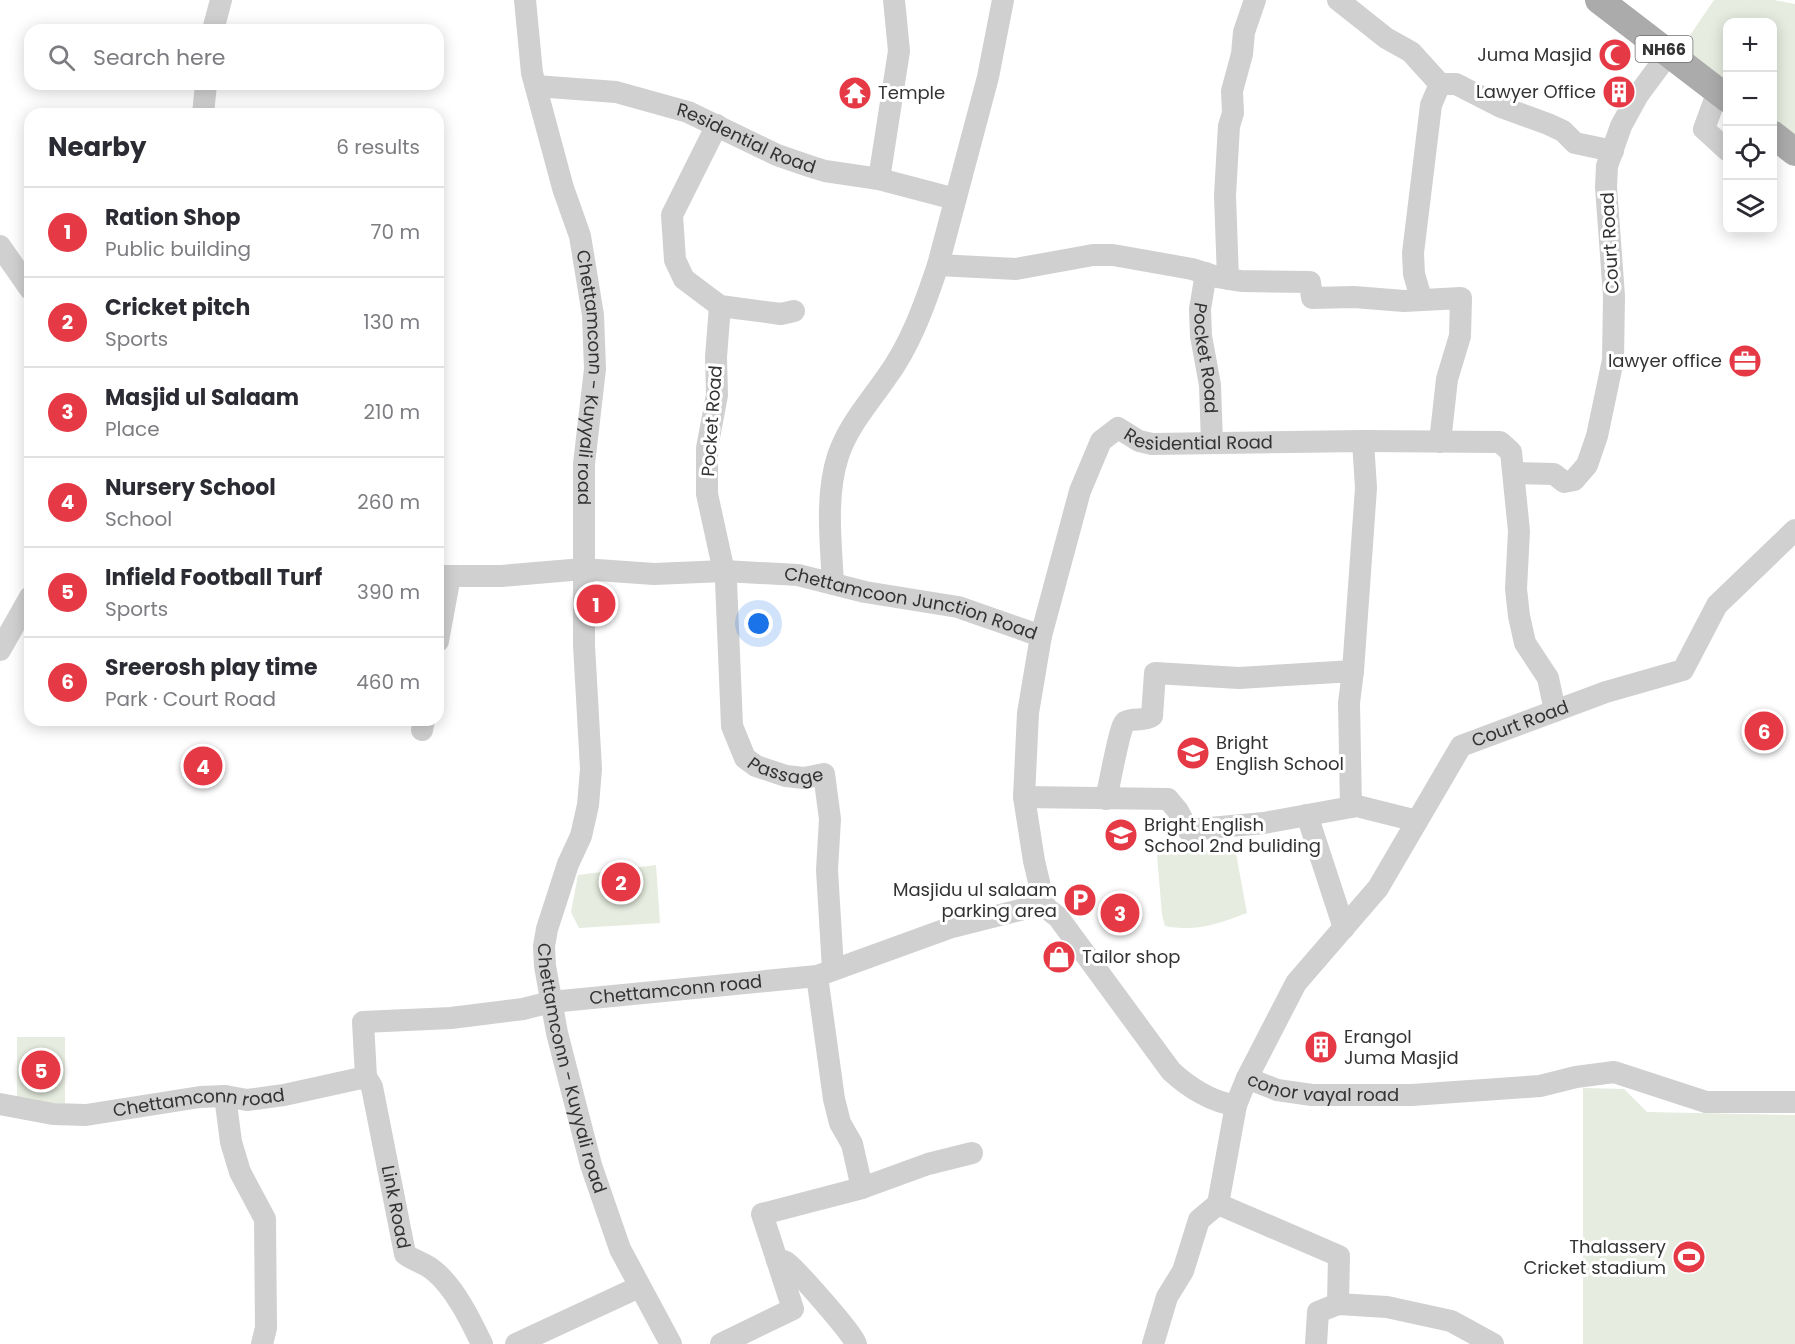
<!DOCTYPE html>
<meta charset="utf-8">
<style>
:root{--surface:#fff;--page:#f7f7f7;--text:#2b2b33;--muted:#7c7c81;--line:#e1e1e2;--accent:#e63946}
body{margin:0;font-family:Poppins,sans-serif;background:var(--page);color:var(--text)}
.controls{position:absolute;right:18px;top:18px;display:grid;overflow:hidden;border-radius:12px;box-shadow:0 3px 15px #0003}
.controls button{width:54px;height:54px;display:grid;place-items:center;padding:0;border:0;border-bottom:2px solid var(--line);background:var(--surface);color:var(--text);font:30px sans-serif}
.you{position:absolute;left:759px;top:624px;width:21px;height:21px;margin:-15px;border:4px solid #fff;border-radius:50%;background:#1a73e8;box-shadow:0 0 0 9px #1a73e833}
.badge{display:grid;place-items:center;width:39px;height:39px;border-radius:50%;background:var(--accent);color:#fff;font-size:20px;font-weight:700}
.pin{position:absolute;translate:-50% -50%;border:3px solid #fff;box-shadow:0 2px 6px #0006}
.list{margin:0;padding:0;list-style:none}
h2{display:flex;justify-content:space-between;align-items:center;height:78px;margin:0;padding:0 24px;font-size:26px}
h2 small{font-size:20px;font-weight:400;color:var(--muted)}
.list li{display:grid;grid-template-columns:39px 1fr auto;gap:18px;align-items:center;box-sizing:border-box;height:90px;padding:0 24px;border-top:2px solid var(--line)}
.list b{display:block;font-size:22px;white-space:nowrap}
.list p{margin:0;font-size:20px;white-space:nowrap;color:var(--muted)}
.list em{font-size:20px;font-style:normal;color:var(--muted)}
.icon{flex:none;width:33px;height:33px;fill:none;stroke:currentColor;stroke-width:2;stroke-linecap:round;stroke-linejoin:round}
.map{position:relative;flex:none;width:1795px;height:1344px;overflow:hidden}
.search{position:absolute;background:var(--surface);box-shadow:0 3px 15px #0003;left:24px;top:24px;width:420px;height:66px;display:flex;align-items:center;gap:15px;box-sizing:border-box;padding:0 21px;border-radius:18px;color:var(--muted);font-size:22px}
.panel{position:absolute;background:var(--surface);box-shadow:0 3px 15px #0003;left:24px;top:108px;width:420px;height:618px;border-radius:18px}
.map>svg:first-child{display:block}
</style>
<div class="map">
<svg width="1795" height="1344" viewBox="0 0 1795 1344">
<rect width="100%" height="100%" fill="#fff"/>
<path fill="#e6ecdf" d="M1714,0h60l21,4v131l-22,-18 -1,-95h-44l-1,60 -45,-35z
M1235,848l12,65c-30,11 -50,19 -82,13l-3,-11 -5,-60z
M656,865l4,58 -81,5 -8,-16 7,-37z
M17,1037h48v66h-48z
M1583,1088l41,1 23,23 148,3v229h-212z"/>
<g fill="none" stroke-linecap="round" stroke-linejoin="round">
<g stroke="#d0d0d0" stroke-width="22">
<path id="s1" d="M525,0l7,73 31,115 17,48 13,79 2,54 -11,95v181l7,124 -3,36 -7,31 -13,28 -21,65 -3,17 1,20 12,67 34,132 29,84 51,95"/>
<path d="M1338,0l48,38 25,14 29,32h16l45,23 47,17 15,7 12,12 38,8"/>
<path d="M213,30l8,-30"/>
<path id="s2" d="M536,86l80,6 72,20 89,43 32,11 16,5 54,8 76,20"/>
<path d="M1718,91l-14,38 24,22"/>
<path d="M203,114l3,-30"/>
<path d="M717,125l-45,90 3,45 9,19 36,27 61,8 13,-3"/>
<path d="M879,179l20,-128 -5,-51"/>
<path d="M0,246l30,43"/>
<path d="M938,265l50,-188 15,-77"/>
<path id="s3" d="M1206,273l-6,36 1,27 9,49 2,58"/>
<path d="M1228,279l-3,-84 4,-69 4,-13 -1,-22 10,-37 2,-22 11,-32"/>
<path d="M1421,298l-7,-24 -1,-21 18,-148 9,-21"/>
<path id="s4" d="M720,306l-4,51 1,38 -10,53v46l19,87 6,145 13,32 11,8 30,10 18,2 20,-4 6,45 -3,51 6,99"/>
<path d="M1363,441l137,1 11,10 8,79 -3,58 3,27 6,27 23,35 7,33"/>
<path d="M1514,473l40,1 10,8 10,-2 13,-15 10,-29 16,-76 1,-64 -8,-109 1,-21 14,-40 17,-31 31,-42"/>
<path id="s5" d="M438,576h63l82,-7 71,5 70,-3 74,4 67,17 93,15 83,29"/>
<path d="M833,584c-2,-41 -8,-88 5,-128 10,-30 30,-52 48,-78 24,-32 39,-74 52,-113l78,4 77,-14h20l79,14 25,8 24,4 69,1 2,16 42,-1 50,4 57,-3 -1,38 -13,43 -7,63"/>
<path d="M438,641l12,-65"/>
<path d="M0,650l30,-53"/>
<path d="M422,730l2,-10"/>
<path d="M1024,797l144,2 10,12 10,19 76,-7 93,-17 60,15"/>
<path d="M1106,799c3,-12 14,-74 19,-77 8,-5 19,0 27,-6l3,-43 84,5 114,-7 -4,32 2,104"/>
<path d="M1307,815l37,113"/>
<path id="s6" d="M1045,907l-11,-46 -10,-64 4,-84 13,-77 39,-145 21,-50 17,-13 21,13 13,3 211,-3 3,47 -13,183"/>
<path d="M817,976l17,123 6,24 12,21 10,44"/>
<path id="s7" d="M366,1077l6,10 33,167c9,7 20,9 28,16 21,16 38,51 49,74"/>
<path id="s8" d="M1247,1078l49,-95 82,-95 83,-142 145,-54 77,-22 34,-65 78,-75"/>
<path d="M225,1096l6,46 9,30 25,47 1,109 -4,16"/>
<path id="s9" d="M0,1104l53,10 33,1 114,-18 25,-1 22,4 37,-5 82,-18 -3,-55 88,-4 72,-9 28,-7 266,-26 135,-49 84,-21 9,1 13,10 113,154c17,16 42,32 65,34"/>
<path d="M777,1260c1,0 7,1 9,2 8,5 70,75 70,82"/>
<path d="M516,1344l123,-57"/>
<path d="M721,1344l72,-35 -31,-95 100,-26 66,-24 44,-11"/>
<path d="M1153,1344l14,-47 16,-26 16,-51 19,-16"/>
<path d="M1316,1344l2,-32 20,-8"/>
<path id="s10" d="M1493,1344l-42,-23 -64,-14 -49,-3 1,-48 -121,-52 18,-99 11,-27 30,12 35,5h100l128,-9 36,-9 38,-5 92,30h89"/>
</g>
<path stroke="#ababab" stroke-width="28" d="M1599,0l129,99
M1772,134l23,18"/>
</g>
<defs>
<g id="mosque-disc" transform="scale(1.725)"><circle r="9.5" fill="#e63946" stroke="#fff"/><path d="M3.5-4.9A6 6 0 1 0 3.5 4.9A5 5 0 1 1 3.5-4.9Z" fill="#fff"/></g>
<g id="building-disc" transform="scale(1.725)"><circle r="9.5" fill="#e63946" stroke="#fff"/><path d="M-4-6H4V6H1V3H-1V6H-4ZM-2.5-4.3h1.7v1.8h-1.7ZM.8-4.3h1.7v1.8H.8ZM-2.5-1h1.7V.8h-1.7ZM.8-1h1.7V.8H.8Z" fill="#fff"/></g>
<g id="temple-disc" transform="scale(1.725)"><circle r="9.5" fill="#e63946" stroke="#fff"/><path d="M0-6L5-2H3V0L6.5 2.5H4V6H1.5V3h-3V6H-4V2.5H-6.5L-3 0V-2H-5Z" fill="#fff"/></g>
<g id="office-disc" transform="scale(1.725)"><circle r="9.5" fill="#e63946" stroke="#fff"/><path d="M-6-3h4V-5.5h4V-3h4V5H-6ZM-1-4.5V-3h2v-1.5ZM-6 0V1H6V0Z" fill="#fff"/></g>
<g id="school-disc" transform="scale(1.725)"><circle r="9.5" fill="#e63946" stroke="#fff"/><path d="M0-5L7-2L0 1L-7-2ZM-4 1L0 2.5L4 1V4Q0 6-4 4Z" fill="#fff"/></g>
<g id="parking-disc" transform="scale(1.725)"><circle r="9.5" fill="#e63946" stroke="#fff"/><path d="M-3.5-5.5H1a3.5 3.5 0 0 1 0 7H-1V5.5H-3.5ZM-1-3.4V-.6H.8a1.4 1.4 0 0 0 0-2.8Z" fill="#fff"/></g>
<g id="shop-disc" transform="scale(1.725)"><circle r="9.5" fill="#e63946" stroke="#fff"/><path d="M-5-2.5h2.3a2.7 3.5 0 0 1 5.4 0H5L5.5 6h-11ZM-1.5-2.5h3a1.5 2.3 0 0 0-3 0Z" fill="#fff"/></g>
<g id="stadium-disc" transform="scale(1.725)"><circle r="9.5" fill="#e63946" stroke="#fff"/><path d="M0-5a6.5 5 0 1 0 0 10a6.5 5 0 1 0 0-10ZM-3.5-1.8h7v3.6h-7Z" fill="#fff"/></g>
</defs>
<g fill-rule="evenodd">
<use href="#mosque-disc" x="1615" y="55"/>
<use href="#building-disc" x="1619" y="92"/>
<use href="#temple-disc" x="855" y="93"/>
<use href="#office-disc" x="1745" y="361"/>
<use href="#school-disc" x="1193" y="753"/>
<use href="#school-disc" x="1121" y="835"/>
<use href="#parking-disc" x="1080" y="900"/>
<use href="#shop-disc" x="1059" y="957"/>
<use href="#building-disc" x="1321" y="1047"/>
<use href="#stadium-disc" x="1689" y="1257"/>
</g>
<g text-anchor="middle" stroke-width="6" stroke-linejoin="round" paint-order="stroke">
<rect fill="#fff" stroke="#707070" stroke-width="1.5" x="1635.5" y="36" width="57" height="26" rx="4.5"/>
<g font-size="16" font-weight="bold" fill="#333">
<text x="1664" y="55">NH66</text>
</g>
<g font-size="18" fill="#333" stroke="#fff" text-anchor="end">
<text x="1592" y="61">Juma Masjid</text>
<text x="1596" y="98">Lawyer Office</text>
<text x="878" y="99" text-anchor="start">Temple</text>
<text x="1722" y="367">lawyer office</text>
<text x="1216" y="749" text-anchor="start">Bright<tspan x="1216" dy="21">English School</tspan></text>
<text x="1144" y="831" text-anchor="start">Bright English<tspan x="1144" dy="21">School 2nd buliding</tspan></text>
<text x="1057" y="896">Masjidu ul salaam<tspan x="1057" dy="21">parking area</tspan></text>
<text x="1082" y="963" text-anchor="start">Tailor shop</text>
<text x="1344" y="1043" text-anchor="start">Erangol<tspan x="1344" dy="21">Juma Masjid</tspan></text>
<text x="1666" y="1253">Thalassery<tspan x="1666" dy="21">Cricket stadium</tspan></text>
</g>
<g font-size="18" fill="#333" stroke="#fff">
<text dy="6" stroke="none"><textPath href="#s2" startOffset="219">Residential Road</textPath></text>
<text transform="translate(1610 243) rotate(-93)" y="6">Court Road</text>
<text dy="6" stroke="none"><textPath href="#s3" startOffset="86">Pocket Road</textPath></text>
<text dy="6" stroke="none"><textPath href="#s1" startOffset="386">Chettamconn - Kuyyali road</textPath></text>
<text transform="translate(712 421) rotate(-86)" y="6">Pocket Road</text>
<text dy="6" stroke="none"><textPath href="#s6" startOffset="584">Residential Road</textPath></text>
<text dy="6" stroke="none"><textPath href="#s5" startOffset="477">Chettamcoon Junction Road</textPath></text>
<text dy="6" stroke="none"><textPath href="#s8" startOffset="460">Court Road</textPath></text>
<text dy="6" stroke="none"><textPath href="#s4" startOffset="502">Passage</textPath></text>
<text dy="6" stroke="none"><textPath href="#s9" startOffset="741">Chettamconn road</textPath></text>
<text dy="6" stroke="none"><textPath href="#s1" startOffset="1088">Chettamconn - Kuyyali road</textPath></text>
<text dy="6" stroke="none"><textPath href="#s10" startOffset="550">conor vayal road</textPath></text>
<text dy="6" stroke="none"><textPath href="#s9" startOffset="201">Chettamconn road</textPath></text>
<text dy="6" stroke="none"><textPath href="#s7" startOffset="134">Link Road</textPath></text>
</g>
</g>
</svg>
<div class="controls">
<button>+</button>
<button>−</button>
<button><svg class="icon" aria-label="locate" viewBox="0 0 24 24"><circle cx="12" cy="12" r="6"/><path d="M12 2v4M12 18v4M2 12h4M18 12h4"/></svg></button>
<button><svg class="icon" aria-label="layers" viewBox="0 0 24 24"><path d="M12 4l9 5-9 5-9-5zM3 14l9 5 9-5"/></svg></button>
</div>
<div class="you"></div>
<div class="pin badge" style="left:596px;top:604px">1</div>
<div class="pin badge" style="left:621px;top:882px">2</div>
<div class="pin badge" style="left:1120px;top:913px">3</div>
<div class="pin badge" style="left:203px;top:766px">4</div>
<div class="pin badge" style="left:41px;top:1070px">5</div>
<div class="pin badge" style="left:1764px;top:731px">6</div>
<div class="search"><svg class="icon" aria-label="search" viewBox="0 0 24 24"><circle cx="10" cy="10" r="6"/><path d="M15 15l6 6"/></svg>Search here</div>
<section class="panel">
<h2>Nearby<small>6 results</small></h2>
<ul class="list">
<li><span class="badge">1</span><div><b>Ration Shop</b><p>Public building</p></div><em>70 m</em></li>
<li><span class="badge">2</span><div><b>Cricket pitch</b><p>Sports</p></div><em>130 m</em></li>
<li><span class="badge">3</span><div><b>Masjid ul Salaam</b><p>Place</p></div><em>210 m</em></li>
<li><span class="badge">4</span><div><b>Nursery School</b><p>School</p></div><em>260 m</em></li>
<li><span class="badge">5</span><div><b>Infield Football Turf</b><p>Sports</p></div><em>390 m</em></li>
<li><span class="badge">6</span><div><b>Sreerosh play time</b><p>Park · Court Road</p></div><em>460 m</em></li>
</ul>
</section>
</div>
